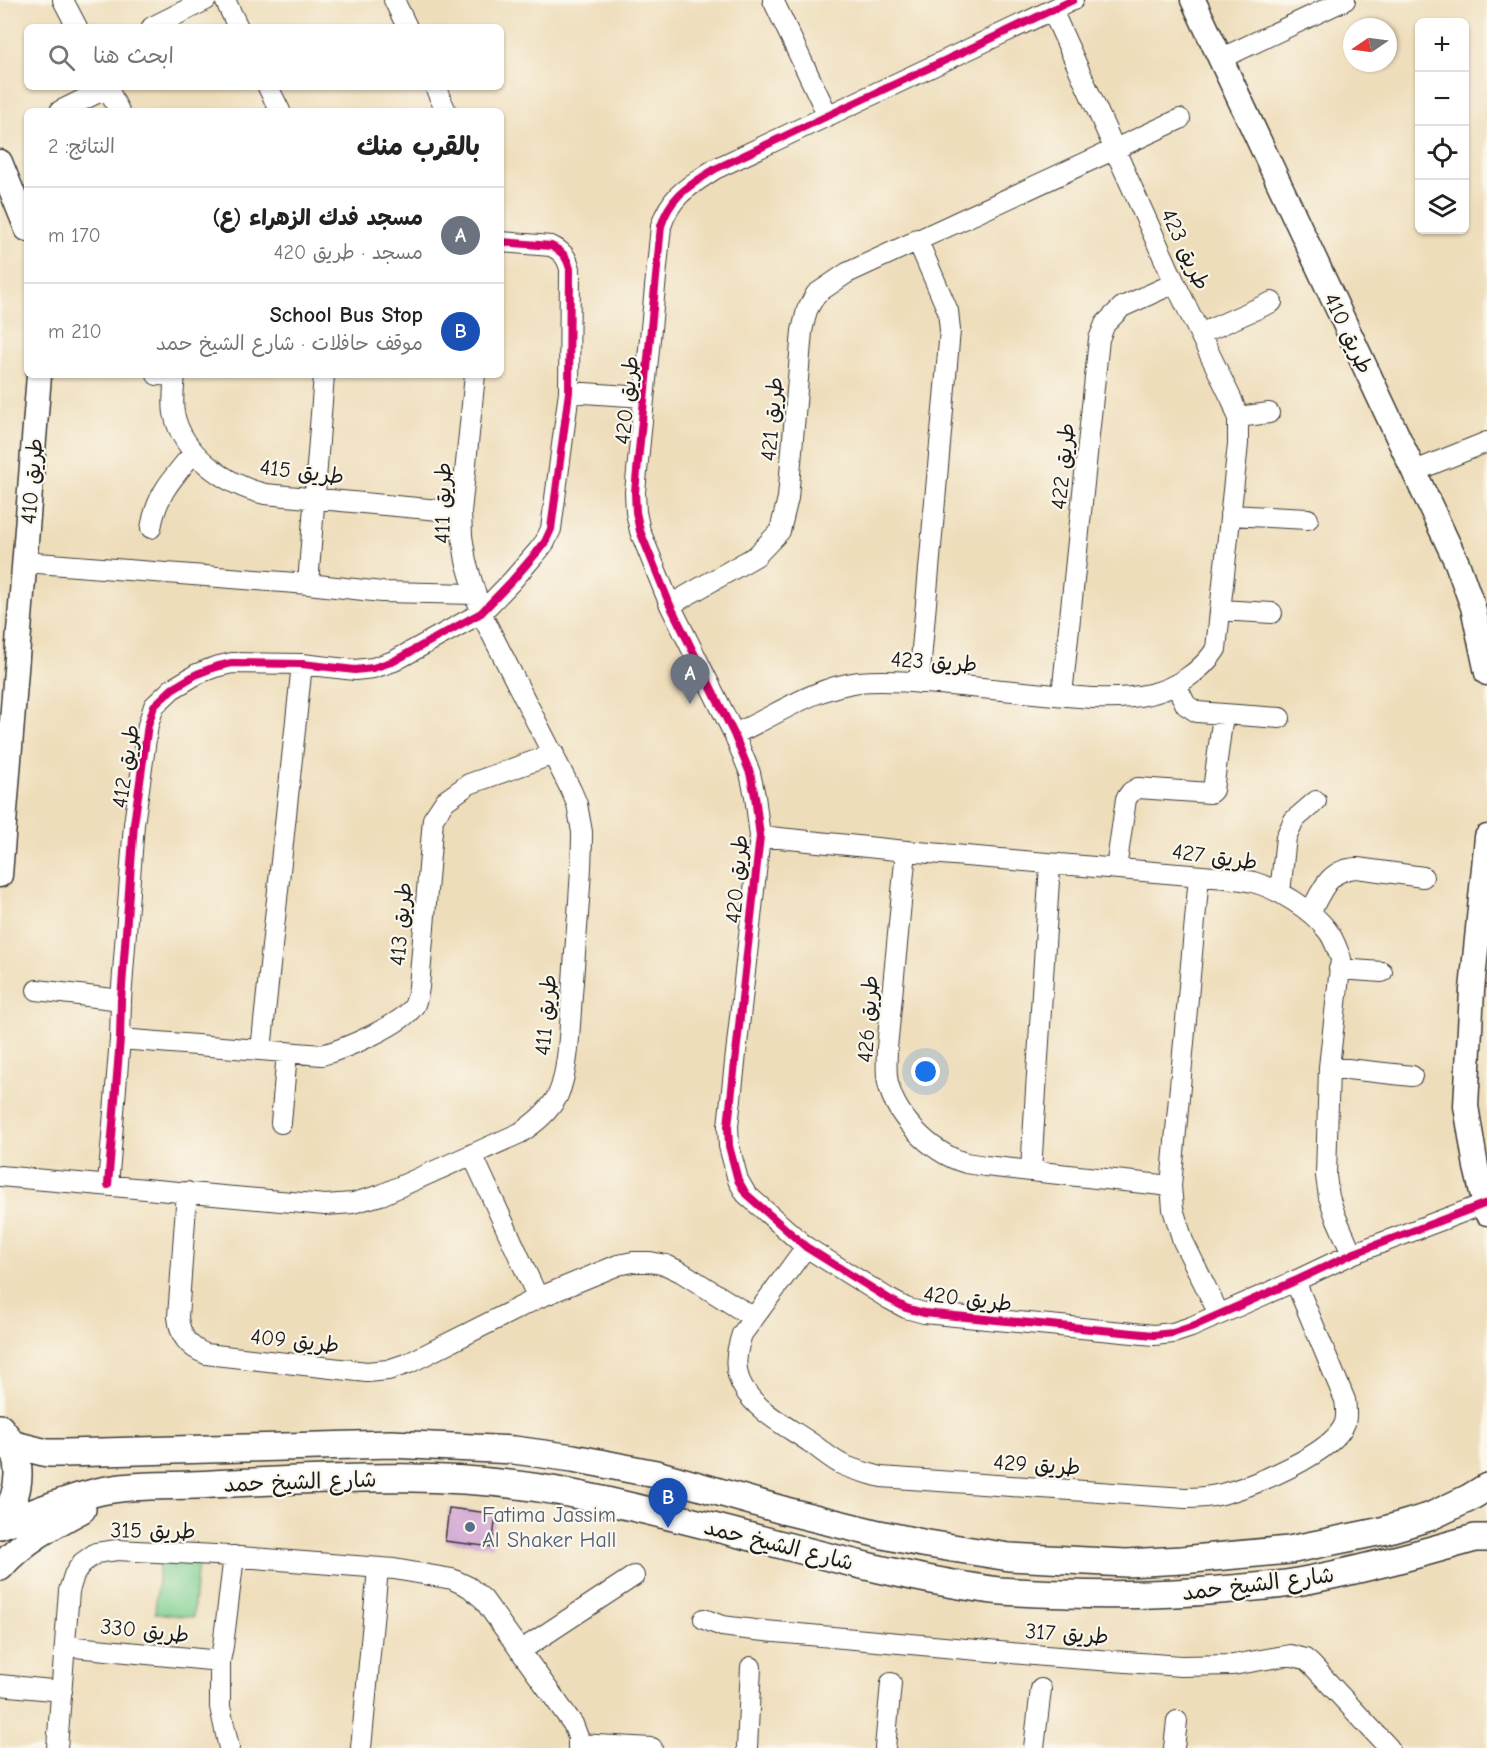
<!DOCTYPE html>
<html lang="ar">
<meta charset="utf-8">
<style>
:root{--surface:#fff;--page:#f2f2f2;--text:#222;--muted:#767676;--line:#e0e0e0;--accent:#d93025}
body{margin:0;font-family:"Comic Neue","Playpen Sans Arabic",sans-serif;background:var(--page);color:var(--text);direction:rtl}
.controls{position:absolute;right:18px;top:18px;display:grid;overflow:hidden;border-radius:9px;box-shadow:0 2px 4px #0004}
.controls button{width:54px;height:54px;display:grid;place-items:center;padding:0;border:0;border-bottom:2px solid var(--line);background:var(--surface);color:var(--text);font:30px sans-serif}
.compass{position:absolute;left:1343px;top:18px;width:54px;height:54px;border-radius:50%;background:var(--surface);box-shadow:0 2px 4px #0004;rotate:257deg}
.you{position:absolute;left:926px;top:1072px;width:21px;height:21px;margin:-15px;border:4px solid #fff;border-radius:50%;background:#1a73e8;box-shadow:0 0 0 9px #1a73e833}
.badge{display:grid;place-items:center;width:39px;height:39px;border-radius:50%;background:var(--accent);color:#fff;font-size:20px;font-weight:700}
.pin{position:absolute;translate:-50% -50px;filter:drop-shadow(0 2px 3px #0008)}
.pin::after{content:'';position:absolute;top:32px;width:21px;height:18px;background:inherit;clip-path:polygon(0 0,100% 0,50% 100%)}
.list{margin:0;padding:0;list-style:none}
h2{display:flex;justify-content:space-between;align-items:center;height:78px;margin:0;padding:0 24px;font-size:26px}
h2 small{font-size:20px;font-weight:400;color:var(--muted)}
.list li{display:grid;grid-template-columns:39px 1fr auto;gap:18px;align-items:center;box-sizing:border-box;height:96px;padding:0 24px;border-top:2px solid var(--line)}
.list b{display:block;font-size:22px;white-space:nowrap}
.list p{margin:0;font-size:20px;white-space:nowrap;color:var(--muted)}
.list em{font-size:20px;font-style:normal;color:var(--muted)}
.icon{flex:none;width:33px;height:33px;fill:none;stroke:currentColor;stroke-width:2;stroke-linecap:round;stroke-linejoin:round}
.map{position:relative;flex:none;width:1487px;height:1748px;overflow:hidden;direction:ltr}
.search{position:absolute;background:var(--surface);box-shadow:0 2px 4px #0004;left:24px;top:24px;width:480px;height:66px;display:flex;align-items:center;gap:15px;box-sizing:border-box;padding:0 21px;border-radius:9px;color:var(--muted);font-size:22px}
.panel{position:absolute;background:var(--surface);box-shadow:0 2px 4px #0004;left:24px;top:108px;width:480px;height:270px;border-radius:9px;direction:rtl}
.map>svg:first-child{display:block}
</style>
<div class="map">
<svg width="1487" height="1748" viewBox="0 0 1487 1748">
<rect width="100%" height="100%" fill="#fbf7ec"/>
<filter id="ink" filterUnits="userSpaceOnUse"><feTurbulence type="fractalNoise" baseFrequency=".0167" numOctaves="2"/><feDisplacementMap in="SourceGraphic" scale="12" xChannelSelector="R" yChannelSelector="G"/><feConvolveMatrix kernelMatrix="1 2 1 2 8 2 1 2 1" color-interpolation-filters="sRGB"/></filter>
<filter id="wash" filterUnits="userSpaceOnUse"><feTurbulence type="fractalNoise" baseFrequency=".008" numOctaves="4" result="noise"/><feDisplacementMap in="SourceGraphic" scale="24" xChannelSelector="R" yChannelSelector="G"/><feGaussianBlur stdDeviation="1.35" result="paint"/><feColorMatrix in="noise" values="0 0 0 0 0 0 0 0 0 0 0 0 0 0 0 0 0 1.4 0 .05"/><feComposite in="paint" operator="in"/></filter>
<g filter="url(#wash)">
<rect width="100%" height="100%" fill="#eeddba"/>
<path fill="#7bce90" stroke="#4c7556" stroke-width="1.5" d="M160,1557l38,4 -5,56 -38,-4z"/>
<g id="blocks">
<path fill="#cd9cd0" d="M449,1508l47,6 -4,33 -47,-6z"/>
</g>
</g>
<g filter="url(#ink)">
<use href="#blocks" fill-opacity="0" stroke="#3c3934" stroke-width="1.5"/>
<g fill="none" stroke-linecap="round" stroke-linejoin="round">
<g stroke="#3c3934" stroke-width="22">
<path id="minor" d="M63,0l14,27
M225,0l13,27
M394,0l13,27
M773,0l55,116
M1073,0l-358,169c-26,17 -44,26 -54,57l-26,266 1,20 4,19 30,74 64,129 16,39 5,23 5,40 -32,290 1,20 9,34 8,14 60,53 83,52 17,9 18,5 230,22 19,-2 18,-6 104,-46 57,-27 132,-50
M152,27l54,-27
M1220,59l125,-59
M107,87l12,24
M268,87l12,24
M435,87l11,24
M60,111l47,-23
M917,239l31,72 2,19 -31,353
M1200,334l72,-32
M157,375l18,1
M175,375c-1,12 -3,25 -1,38 8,41 52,72 91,81l196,18
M569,392l75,5
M1238,417l31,-4
M1415,471l72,-29
M1230,515l78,4
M151,528c6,-35 22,-50 43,-76
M25,562l283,22 74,8 94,2
M308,584l16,-209
M670,605l86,-49 24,-25 8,-33 14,-167 5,-21 9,-16 31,-21 333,-154
M1220,610l52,3
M1176,685l10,20 11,7 83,6
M1062,695l37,-356 6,-15 17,-17 53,-24
M734,734c42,-18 78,-46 125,-52 30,-3 62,1 91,3 35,3 70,7 105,10 31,3 64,6 95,-1 26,-6 52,-23 66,-45l22,-205v-27l-6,-17 -57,-117 -123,-273
M760,836l146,15 320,27c9,1 19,2 27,4 25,7 58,27 74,48 7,8 10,19 14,29l-12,108 -3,109 3,21 6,18 17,39
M906,851l-19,197c0,9 -1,19 0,28 4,38 44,77 79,87 6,1 13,2 19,3l186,20
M1116,869l10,-70 5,-7 7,-4 72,5 3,-3 10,-75
M1199,876l-28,310 2,23 10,32 36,73
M1280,893l6,-56 8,-17 22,-19
M1310,913c12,-22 18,-44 47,-45l66,9
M1339,969l43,3
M37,990l84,10
M120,1039l202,16c22,-6 80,-30 92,-49 3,-5 4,-13 5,-19l14,-168 12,-18 24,-17 85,-30
M261,1050l41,-386
M1329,1067l83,9
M281,1123l6,-71
M472,1154l66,144
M1031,1171l19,-307
M0,1176l325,29 28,-2 28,-8 139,-62c15,-10 29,-21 38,-38 12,-26 12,-83 15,-113 3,-50 9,-100 9,-150l-5,-28 -6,-14 -90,-177 -15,-52 -4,-25 -1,-24 14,-137
M108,1185l12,-146 1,-39 13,-176 14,-99 6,-19 18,-17 25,-15 18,-7 17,-4 70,1 53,6 18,-2 21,-7 87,-48 30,-31 27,-31 7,-9 6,-13 18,-137 1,-123c-3,-12 -8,-18 -19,-23l-50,-4
M187,1192l-9,125c2,19 10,30 28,37l161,18 21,-2 21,-7 129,-65 80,-33 15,-3h17l16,3 15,7 73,46
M806,1247l-64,87c-6,18 -9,36 1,53 14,25 45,40 68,56 10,7 19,15 30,21 12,6 26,9 40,13l304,21c13,0 25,-1 37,-4 31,-8 111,-40 123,-71 2,-7 1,-16 0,-23l-50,-119
M704,1619l18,7 32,4 291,26 136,10 52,-1 57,-10 15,4 6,5 78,84
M65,1646l155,15
M520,1651l114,-75
M0,1685l62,6
M578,1744l74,4
M57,1748l12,-157 5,-16 8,-12 14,-10 21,-3 98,5 179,14 58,10 17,8 14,12 90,125 5,13v11
M229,1748l-9,-41v-46l3,-15 11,-90
M361,1748l17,-179
M747,1748l4,-81
M885,1748l6,-65
M1034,1748l7,-59
M1174,1748l3,-27"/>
</g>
<g stroke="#3c3934" stroke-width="27">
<path id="tertiary" d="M1193,0l264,563 16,44 14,66
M0,162l27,67
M1487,837l-15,153 -6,116 10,61 11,46
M0,875l39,-500"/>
</g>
<g stroke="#3c3934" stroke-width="30">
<path id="secondary" d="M0,1428c26,29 22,66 0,95
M11,1444l36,9h19l325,-9 123,6 59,8 83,16 130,37 93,23 43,9 87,14 117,6 56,-3 107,-10 93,-19 47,-14 40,-19 18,-11
M0,1525c31,-11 61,-24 93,-32 39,-10 80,-6 120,-9 119,-6 242,-14 360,10 141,28 276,76 419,96 24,3 50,3 75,4 55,2 110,0 165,-5 20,-2 41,-3 60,-6 62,-11 123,-28 183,-45h12
M0,1567c22,-25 52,-42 82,-58"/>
</g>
<use href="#minor" stroke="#fff" stroke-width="20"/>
<use href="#tertiary" stroke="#fff" stroke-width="24"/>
<use href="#secondary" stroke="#fff" stroke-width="27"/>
<g stroke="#fbf7ec" stroke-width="11">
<path id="cycleway" d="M1073,0l-358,169c-26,17 -44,26 -54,57l-26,266 1,20 4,19 30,74 64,129 16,39 5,23 5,40 -32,290 1,20 9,34 8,14 60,53 83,52 17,9 18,5 230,22 19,-2 18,-6 104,-46 57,-27 132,-50
M108,1185l12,-146 1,-39 13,-176 14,-99 6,-19 18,-17 25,-15 18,-7 17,-4 70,1 53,6 18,-2 21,-7 87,-48 30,-31 27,-31 7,-9 6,-13 18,-137 1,-123c-3,-12 -8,-18 -19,-23l-50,-4"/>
</g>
<use href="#cycleway" stroke="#d6006c" stroke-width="8"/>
</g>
</g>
<circle fill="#5c6f8a" stroke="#fbf7ec" stroke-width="2" cx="470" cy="1527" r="6"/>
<g text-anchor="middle" stroke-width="4.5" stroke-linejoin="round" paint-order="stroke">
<g font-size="22" fill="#1c1c1c" stroke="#fbf7ec">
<text transform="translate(1186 249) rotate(65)" y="8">طريق 423</text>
<text transform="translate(1349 333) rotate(65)" y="8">طريق 410</text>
<text transform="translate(626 400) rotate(-84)" y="8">طريق 420</text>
<text transform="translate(771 419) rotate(-85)" y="8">طريق 421</text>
<text transform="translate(1062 466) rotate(-84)" y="8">طريق 422</text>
<text transform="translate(302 471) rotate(7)" y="8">طريق 415</text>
<text transform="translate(31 481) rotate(-85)" y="8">طريق 410</text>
<text transform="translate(442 503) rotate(-89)" y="8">طريق 411</text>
<text transform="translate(934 661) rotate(4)" y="8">طريق 423</text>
<text transform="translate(125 766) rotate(-81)" y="8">طريق 412</text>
<text transform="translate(1215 856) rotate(8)" y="8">طريق 427</text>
<text transform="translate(736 879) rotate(-85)" y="8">طريق 420</text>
<text transform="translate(400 924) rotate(-85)" y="8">طريق 413</text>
<text transform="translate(545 1015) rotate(-85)" y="8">طريق 411</text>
<text transform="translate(867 1019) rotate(-86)" y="8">طريق 426</text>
<text transform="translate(968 1298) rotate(7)" y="8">طريق 420</text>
<text transform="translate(295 1340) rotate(6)" y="8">طريق 409</text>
<text transform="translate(1037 1464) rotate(4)" y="8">طريق 429</text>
<text transform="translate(300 1481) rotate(-2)" y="8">شارع الشيخ حمد</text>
<text transform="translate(153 1530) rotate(1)" y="8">طريق 315</text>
<text transform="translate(779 1544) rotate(14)" y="8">شارع الشيخ حمد</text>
<text transform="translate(1258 1583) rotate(-7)" y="8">شارع الشيخ حمد</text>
<text transform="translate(145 1630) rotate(6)" y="8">طريق 330</text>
<text transform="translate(1067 1633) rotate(4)" y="8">طريق 317</text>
</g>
<g font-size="22" fill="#4e5e75" stroke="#fbf7ec" text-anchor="start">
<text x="482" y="1522">Fatima Jassim<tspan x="482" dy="25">Al Shaker Hall</tspan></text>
</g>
</g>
</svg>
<div class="controls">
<button>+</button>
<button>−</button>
<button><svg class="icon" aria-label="locate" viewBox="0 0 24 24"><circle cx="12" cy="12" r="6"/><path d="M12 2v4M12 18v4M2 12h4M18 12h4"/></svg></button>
<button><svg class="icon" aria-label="layers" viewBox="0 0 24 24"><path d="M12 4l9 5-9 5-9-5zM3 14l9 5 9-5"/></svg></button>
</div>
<svg class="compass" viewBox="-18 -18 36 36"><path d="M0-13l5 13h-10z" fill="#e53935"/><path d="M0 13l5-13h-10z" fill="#767676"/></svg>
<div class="you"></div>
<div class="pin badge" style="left:690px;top:704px;background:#6b7280">A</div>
<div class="pin badge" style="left:668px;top:1528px;background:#1a4fb4">B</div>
<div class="search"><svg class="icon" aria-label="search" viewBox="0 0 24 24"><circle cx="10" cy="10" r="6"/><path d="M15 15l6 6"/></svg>ابحث هنا</div>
<section class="panel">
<h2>بالقرب منك<small>النتائج: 2</small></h2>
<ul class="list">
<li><span class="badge" style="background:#6b7280">A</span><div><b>مسجد فدك الزهراء (ع)</b><p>مسجد · طريق 420</p></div><em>170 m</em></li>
<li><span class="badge" style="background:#1a4fb4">B</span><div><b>School Bus Stop</b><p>موقف حافلات · شارع الشيخ حمد</p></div><em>210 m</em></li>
</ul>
</section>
</div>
